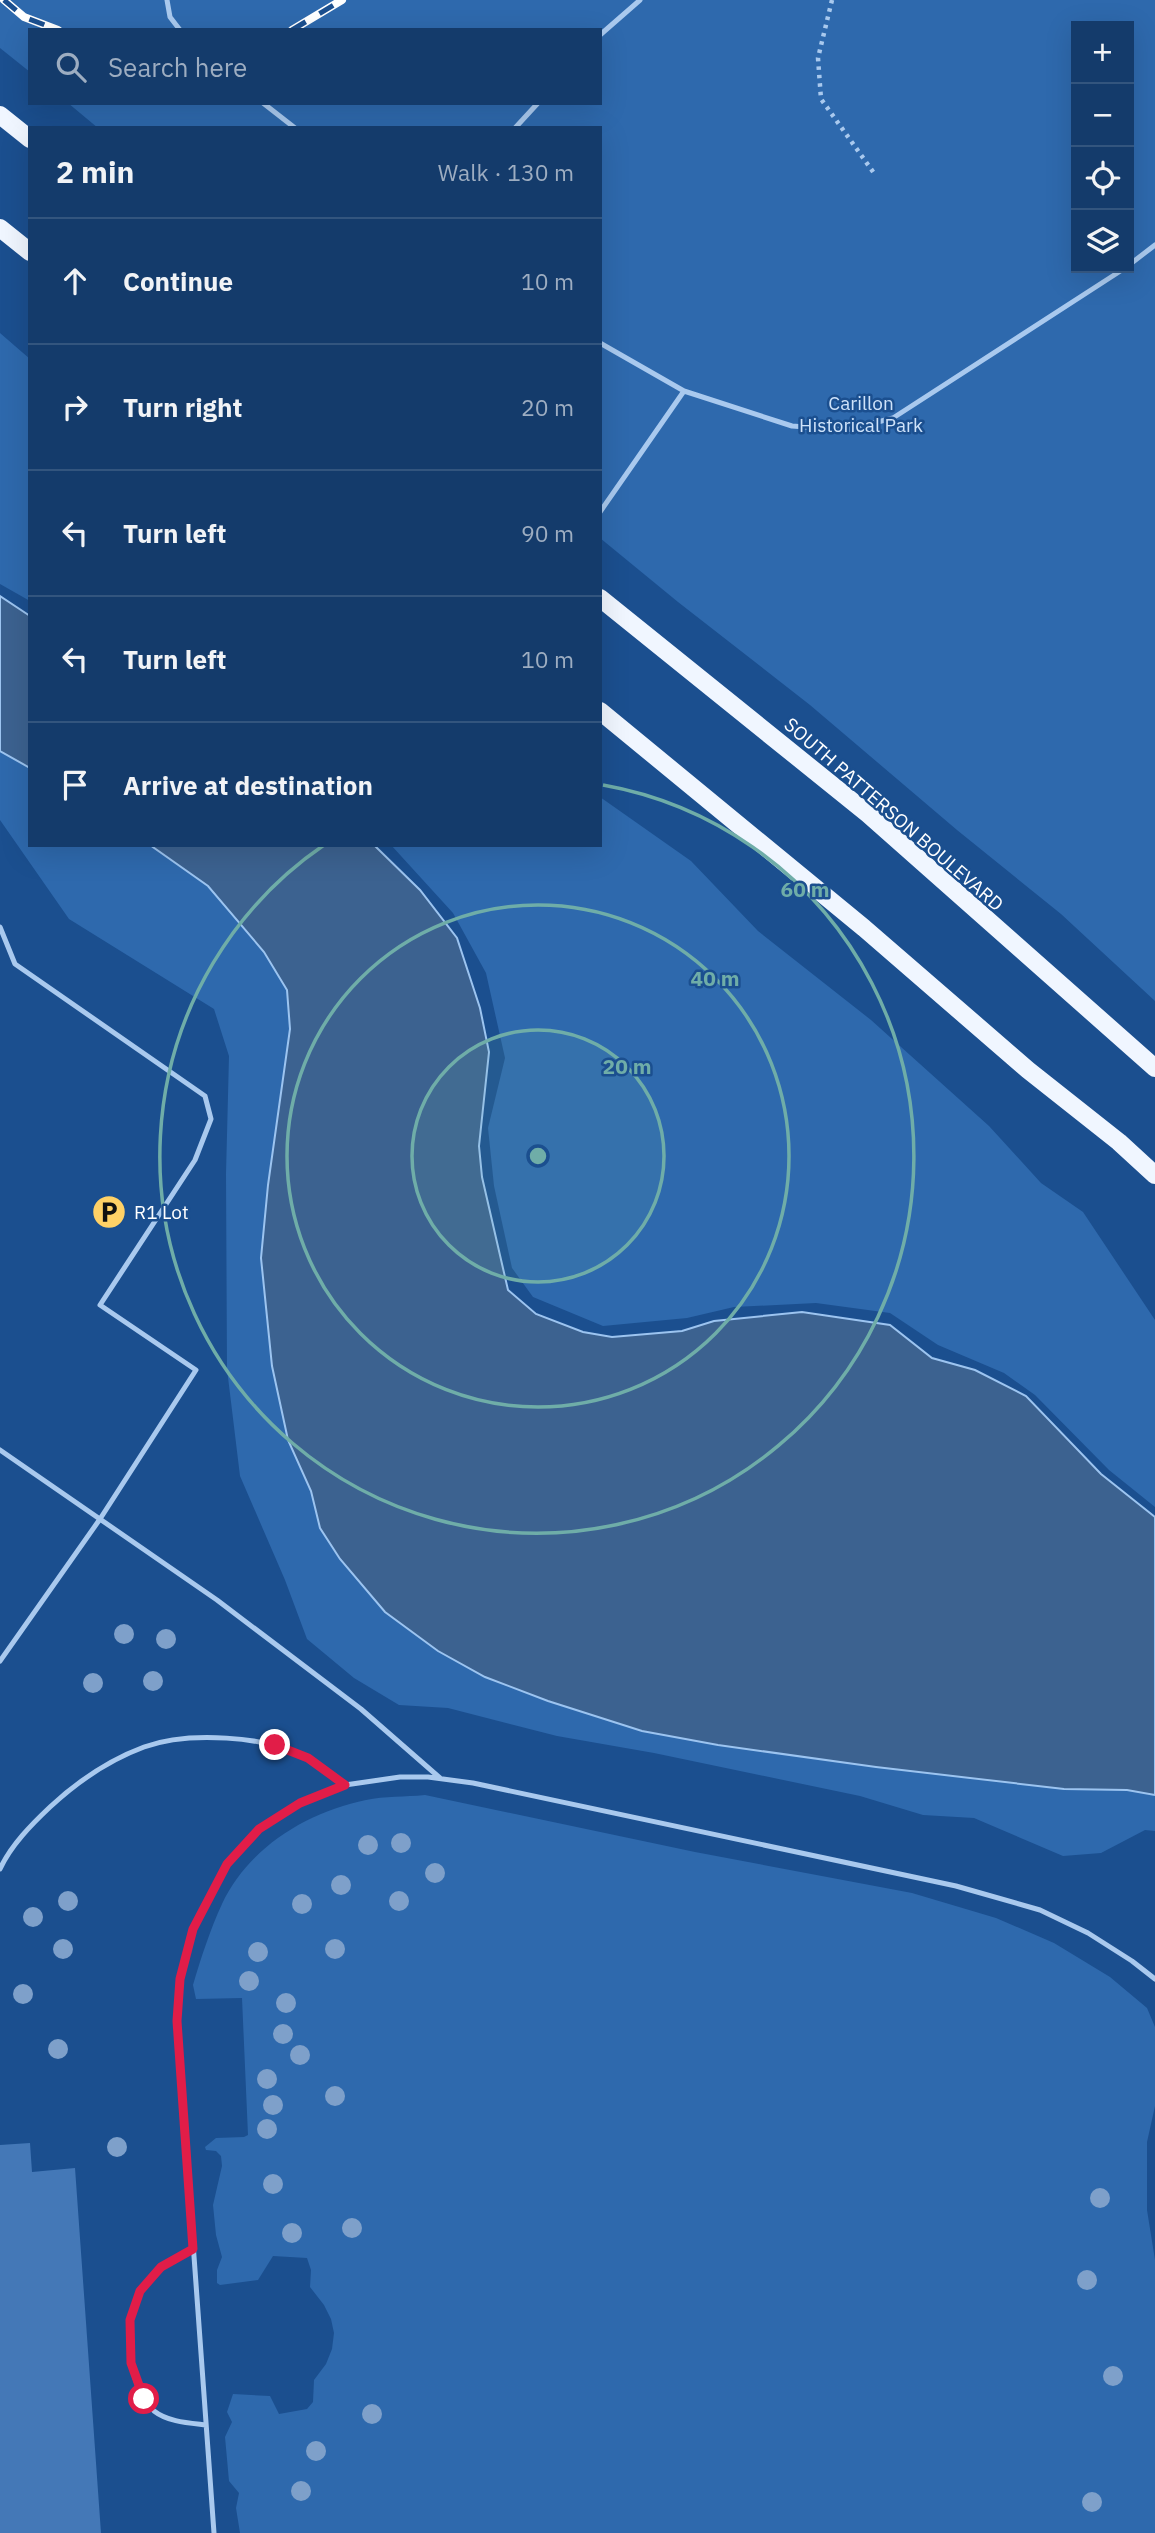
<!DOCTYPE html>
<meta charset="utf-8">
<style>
:root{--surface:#143b6b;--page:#1d4271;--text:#f1f3f6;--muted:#9dadc1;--line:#33557e}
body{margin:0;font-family:"IBM Plex Sans",sans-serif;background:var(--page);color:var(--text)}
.controls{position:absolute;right:21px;top:21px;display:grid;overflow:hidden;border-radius:0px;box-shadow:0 7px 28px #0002}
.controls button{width:63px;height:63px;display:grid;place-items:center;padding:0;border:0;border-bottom:2px solid var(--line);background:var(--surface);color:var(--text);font:35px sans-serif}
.stop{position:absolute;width:21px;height:21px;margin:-16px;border:5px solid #e11d48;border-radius:50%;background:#fff}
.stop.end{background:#e11d48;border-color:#fff;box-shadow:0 2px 7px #0008}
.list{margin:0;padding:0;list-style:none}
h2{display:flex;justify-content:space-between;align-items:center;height:91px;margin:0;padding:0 28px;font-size:30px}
h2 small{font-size:23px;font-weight:400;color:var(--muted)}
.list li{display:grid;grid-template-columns:46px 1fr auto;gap:21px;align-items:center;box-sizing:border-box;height:126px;padding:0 28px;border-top:2px solid var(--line)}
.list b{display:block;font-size:26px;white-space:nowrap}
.list em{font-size:23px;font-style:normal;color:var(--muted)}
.icon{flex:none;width:38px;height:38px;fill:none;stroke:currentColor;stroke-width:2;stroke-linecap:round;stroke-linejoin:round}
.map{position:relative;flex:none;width:1155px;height:2533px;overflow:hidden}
.search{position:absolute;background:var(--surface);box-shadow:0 7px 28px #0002;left:28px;top:28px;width:574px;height:77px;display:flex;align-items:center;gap:18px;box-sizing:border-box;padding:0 24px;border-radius:0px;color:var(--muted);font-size:26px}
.panel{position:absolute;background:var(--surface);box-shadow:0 7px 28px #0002;left:28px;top:126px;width:574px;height:721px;border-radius:0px}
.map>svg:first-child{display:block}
</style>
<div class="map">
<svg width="1155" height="2533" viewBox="0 0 1155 2533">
<rect width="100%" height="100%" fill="#1b4f8f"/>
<path fill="#2e69ad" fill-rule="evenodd" d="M0,0h1155v1001l-94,-87 -104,-84 -147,-125 -132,-103 -78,-64v-410h-502l-30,-25h532v-73h-570v42l-30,-24zM1076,26h53v242h-53z
M0,333l30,26v242l-30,-17z
M0,751l30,17v77h120l58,41 56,66 23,38 3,39 -22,156 -7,73 27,182 23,51 9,37 65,84 53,39 47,26 63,24 255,55 261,33 63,1 28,5v36l-10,-1 -44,23 -38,3 -89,-38 -51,-3 -63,-19 -206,-43 -97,-17 -109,-28 -49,-3 -45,-27 -47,-39 -22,-59 -45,-104 -13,-107 -1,-195 3,-118 -15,-47 -145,-90 -69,-99z
M600,797l91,64 67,70 113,89 118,106 52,57 42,29 72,108v187l-46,-37 -74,-75 -31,-22 -66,-28 -48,-32 -74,-10 -82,4 -47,11 -84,8 -70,-29 -21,-29 -18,-82 -6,-58 17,-70 -19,-85 -33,-60 -62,-68h209z
M425,1795l270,57 217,41 84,25 58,25 56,34 37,31 8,19v79l-8,36v68l8,50v273h-915l-4,-25 3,-15 -10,-12 -4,-44 7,-15 -5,-10 6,-18 37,2 9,18 28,-5 6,-7 1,-22 12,-16 6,-15 2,-16 -3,-14 -7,-14 -14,-18 1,-17 -4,-12 -34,-2 -15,24 -38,5 -3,-2v-13l5,-13 -6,-22 -3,-30 9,-39 -1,-10 -5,-5 -10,-1 -1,-3 11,-9 28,-1 4,-2 -6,-137 -46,1 -3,-14c8,-27 17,-55 29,-81 26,-56 85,-92 144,-104 19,-4 39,-3 59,-5z"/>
<path fill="#3c6290" stroke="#9cc4f0" stroke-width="2" d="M0,596l30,20v152l-30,-17z
M150,845h224l46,45 37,48 23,70 9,44 -10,94 3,31 26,113 28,24 47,18 29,5 70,-6 32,-10 88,-9 88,13 42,33 43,12 51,26 75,78 54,43v278l-28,-5 -63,-1 -188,-22 -158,-22 -76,-14 -94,-30 -63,-24 -47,-26 -53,-39 -45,-53 -20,-31 -9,-37 -23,-51 -16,-74 -11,-108 7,-73 22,-156 -3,-39 -23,-38 -56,-66z"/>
<path fill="#4478b7" d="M30,2143l2,29 43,-4 26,365h-101v-388z"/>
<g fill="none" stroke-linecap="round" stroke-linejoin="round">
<path stroke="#a9c9ee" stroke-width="4.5" stroke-dasharray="3.5 5" stroke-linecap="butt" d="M832,0l-14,58 3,41 55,77"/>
<path stroke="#a9c9ee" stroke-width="5" d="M167,0l3,17 10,13
M600,35l40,-35
M263,103l32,25
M515,128l23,-25
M1129,265l26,-20
M600,343l84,48 108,35 55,4 46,-12 232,-150
M600,512l84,-121
M0,927l15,37 190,132 6,23 -16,41 -95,145 96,65 -96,149 -100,142
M0,1450l217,150 144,109 79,69
M0,1869c11,-24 32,-45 50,-62 28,-26 59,-47 94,-60 44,-16 122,-11 162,10 14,7 27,19 39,28
M193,2249c-19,11 -43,23 -54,44 -16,30 -12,94 15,118 14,11 35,12 52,14
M214,2533l-37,-512 3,-42 13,-50 34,-65 32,-35 41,-26 45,-18 55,-8h28l45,6 483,103 84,24 48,23 44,28 23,18"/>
<path stroke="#f0f6ff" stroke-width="18" d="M0,115l30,24
M0,228l30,24
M600,598l268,216 287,254
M600,711l264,217 164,142 91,72 36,33"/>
<g stroke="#fff" stroke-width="8">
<path id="rail" d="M4,0l20,17 34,13
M292,30l50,-30"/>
</g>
<use href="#rail" stroke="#1b4f8f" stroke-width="5" stroke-dasharray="16" stroke-linecap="butt"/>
</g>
<g fill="#7ea0ca">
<circle cx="124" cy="1634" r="10"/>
<circle cx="166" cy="1639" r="10"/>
<circle cx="153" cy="1681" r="10"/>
<circle cx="93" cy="1683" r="10"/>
<circle cx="401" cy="1843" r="10"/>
<circle cx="368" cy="1845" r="10"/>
<circle cx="435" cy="1873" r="10"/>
<circle cx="341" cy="1885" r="10"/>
<circle cx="68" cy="1901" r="10"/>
<circle cx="399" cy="1901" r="10"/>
<circle cx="302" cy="1904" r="10"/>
<circle cx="33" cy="1917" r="10"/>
<circle cx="63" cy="1949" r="10"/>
<circle cx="335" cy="1949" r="10"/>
<circle cx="258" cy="1952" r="10"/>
<circle cx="249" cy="1981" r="10"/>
<circle cx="23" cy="1994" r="10"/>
<circle cx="286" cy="2003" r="10"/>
<circle cx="283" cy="2034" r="10"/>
<circle cx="58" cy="2049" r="10"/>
<circle cx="300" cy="2055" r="10"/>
<circle cx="267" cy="2079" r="10"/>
<circle cx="335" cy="2096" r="10"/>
<circle cx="273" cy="2105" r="10"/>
<circle cx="267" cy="2129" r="10"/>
<circle cx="117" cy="2147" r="10"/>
<circle cx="273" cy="2184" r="10"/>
<circle cx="1100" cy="2198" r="10"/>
<circle cx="352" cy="2228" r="10"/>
<circle cx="292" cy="2233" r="10"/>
<circle cx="1087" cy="2280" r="10"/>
<circle cx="1113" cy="2376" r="10"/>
<circle cx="372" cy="2414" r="10"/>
<circle cx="316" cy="2451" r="10"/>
<circle cx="301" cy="2491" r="10"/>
<circle cx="1092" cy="2502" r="10"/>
</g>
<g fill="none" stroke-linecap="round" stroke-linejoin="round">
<path stroke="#e11d48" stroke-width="9" d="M144,2399l-13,-36 -1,-43 10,-29 21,-24 32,-18 -16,-228 3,-42 13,-50 34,-65 32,-35 41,-26 45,-18 -37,-27 -33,-13"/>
</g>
<circle cx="538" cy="1156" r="126" fill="#6fada8" fill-opacity=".12"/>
<g fill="none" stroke="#6fada8" stroke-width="3.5">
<circle cx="538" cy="1156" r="126"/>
<circle cx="538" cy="1156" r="251"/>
<path d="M603 785A377 377 0 1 1 324 845"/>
</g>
<defs>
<g id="parking-disc" transform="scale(1.75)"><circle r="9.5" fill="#ffd166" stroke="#1b4f8f"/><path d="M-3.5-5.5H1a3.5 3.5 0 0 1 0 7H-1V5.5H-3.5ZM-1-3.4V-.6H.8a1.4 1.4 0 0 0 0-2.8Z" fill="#111"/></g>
</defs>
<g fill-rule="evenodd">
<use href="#parking-disc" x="109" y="1212"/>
</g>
<g text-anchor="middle" stroke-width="5" stroke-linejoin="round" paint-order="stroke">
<g font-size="19" fill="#cfe3fa" stroke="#1b4f8f">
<text x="861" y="410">Carillon<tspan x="861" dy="22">Historical Park</tspan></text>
</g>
<g font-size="19" fill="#fff" stroke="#1b4f8f">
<text transform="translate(894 814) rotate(41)" y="7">SOUTH PATTERSON BOULEVARD</text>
</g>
<g font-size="19" fill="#fff" stroke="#1b4f8f" text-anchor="start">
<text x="134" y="1219">R1 Lot</text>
</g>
</g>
<circle cx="538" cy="1156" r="10" fill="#6fada8" stroke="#1b4f8f" stroke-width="3.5"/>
<g font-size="21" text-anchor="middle" font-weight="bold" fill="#6fada8" stroke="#1b4f8f" stroke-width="5" stroke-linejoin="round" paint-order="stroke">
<text x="805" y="897">60 m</text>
<text x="715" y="986">40 m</text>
<text x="627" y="1074">20 m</text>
</g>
</svg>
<div class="controls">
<button>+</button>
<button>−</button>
<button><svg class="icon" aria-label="locate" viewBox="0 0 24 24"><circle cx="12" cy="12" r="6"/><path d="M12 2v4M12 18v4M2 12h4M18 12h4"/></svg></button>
<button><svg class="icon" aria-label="layers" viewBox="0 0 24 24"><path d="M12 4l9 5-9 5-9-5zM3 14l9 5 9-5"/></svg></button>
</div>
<div class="stop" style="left:144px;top:2399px"></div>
<div class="stop end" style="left:275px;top:1745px"></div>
<div class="search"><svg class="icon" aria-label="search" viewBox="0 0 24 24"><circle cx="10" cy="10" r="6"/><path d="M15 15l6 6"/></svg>Search here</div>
<section class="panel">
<h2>2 min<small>Walk · 130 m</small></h2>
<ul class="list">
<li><svg class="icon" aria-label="ahead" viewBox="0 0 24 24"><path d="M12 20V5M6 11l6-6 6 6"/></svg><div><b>Continue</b></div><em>10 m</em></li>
<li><svg class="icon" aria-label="right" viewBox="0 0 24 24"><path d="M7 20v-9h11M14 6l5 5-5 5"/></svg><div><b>Turn right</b></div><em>20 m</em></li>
<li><svg class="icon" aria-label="left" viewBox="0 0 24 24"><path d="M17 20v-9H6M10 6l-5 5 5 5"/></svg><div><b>Turn left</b></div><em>90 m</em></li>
<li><svg class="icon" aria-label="left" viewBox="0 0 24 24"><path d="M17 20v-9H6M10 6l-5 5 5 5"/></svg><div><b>Turn left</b></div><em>10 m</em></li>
<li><svg class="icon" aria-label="arrive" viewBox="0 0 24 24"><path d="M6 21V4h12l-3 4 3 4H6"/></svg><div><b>Arrive at destination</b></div></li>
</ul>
</section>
</div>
